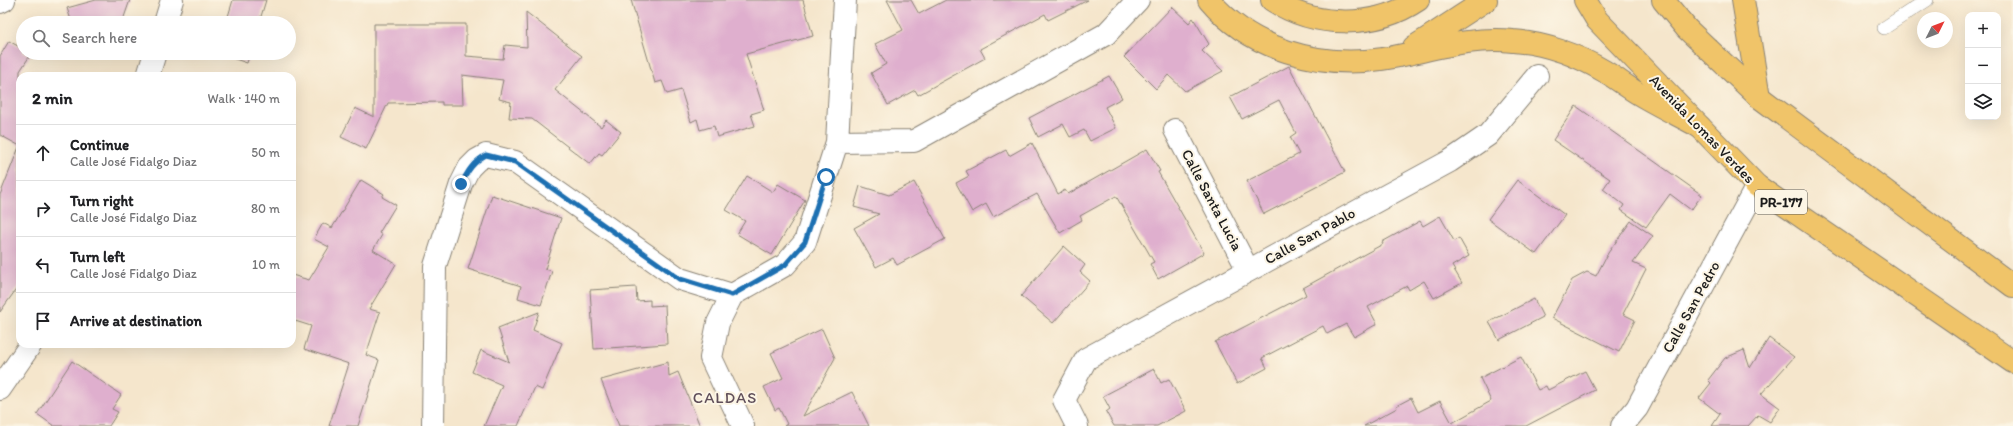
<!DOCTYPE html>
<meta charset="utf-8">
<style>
:root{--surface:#fff;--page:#f6f6f6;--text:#202124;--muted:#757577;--line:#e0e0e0}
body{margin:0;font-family:Itim,sans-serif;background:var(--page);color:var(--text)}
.controls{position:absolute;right:12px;top:12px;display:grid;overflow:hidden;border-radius:8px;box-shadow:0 4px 16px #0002}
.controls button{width:36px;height:36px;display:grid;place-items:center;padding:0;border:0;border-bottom:1px solid var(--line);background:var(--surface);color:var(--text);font:20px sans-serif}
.compass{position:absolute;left:1917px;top:12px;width:36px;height:36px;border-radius:50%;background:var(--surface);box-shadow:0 4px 16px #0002;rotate:48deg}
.stop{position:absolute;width:12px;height:12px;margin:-9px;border:3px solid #1f6fb2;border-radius:50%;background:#fff}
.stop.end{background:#1f6fb2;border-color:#fff;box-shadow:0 1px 4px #0008}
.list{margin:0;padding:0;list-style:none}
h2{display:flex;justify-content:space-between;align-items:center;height:52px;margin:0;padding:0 16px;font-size:17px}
h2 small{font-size:13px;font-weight:400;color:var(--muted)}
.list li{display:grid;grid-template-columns:26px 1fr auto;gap:12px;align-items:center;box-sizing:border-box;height:56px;padding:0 16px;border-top:1px solid var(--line)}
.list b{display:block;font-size:15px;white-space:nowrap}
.list p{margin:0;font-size:13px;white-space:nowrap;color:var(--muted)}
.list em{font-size:13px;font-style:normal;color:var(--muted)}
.icon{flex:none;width:22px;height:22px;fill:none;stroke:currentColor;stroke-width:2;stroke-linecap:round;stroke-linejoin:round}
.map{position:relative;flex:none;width:2013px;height:426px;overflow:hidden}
.search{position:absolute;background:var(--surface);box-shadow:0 4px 16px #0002;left:16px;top:16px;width:280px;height:44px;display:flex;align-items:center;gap:10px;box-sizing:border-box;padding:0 14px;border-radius:22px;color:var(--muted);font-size:15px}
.panel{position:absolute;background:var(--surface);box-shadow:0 4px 16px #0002;left:16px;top:72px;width:280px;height:276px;border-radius:12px}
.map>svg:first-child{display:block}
</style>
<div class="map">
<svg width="2013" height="426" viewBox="0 0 2013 426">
<rect width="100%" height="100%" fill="#fcf5e5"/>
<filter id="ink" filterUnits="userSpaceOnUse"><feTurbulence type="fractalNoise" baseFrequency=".025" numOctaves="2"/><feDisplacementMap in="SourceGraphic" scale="8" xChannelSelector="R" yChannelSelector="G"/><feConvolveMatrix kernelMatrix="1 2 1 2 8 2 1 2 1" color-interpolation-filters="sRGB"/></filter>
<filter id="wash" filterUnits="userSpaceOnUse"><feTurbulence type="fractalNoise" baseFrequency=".012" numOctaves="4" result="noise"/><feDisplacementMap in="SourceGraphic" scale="16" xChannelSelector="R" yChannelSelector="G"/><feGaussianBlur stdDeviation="0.9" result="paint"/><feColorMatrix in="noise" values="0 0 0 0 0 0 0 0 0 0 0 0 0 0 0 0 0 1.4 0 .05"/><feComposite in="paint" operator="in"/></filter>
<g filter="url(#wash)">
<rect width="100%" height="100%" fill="#f5e6cc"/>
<g id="blocks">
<path fill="#dfafce" d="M96,0h34l-8,23h-50l-5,-15z
M233,0h33l-7,23h-33z
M631,0h172l10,36 -67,18 18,56 -13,4 4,12 -38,11 -3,-11 -14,4 -3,-11 -6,3 -10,-32 -14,4 -5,-13 -7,2z
M887,0h24l8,14 27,-14h142l-40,20 -3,-6 -65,35 5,9 -67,37 -3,-5 -27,15 -17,-32 15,-9 -11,-20 28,-14z
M1172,7l17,16 4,-5 16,26 -7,7 21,20 -38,20 -17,-16 -12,14 -32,-32z
M526,12l56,44 -27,34 46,37 5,-7 15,12 -19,23 -3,-2 -9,11 -58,-45 -23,-1 2,-16 -12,-3 4,-19 -41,-5 1,30h-21v-3l-54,1 -22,46 -25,-12 14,-29 19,9v-93h92v32l37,3 2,-14 22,2z
M9,41l14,8v4l8,1 -11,17v75l-20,-11v-79z
M217,53h33l-3,10z
M1289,66l56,106 -81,42 -17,-33 52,-27 -9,-17 6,-4 -17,-33 -37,19 -12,-22z
M1109,76l13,22 -17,9 11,21 -26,13 -6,-11 -14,7 -7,-13 -25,13 -9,-19z
M1576,106l126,89 -11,15 -21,-16 -24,33 -25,-17 3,-5 -21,-16 7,-10 -57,-39z
M1032,143l26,51 7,-4 3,4 79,-45 13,22 -2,1 46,81 -46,26 -8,-15 4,-2 -38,-66 -36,20 2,4 -22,13 -23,-39 -44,23 -7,-13 -14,8 -16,-29 13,-7 -3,-5 40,-21 3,6z
M19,147l1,137 -20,28v-117z
M747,176l26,16 5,-8 27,16 -33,55 -35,-21 8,-13 -19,-11z
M361,180l23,14 -2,3 14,8 -17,28 3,2 -9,15 23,14 -27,45 11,3 -14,43 13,5 -21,66h-29l20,-62 -45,-15 7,-23 -19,-6v-45l17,5 20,-33 -15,-8 9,-16 9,5z
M1517,180l48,35 -29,39 -48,-35z
M914,182l31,57 -48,26 -4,-7 -17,9 -22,-39 25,-14 -25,-7 6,-21 29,9z
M492,195l69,23 -16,51 7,2 -11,34 -23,-7 3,-12 -53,-17z
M1440,216l14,25 5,-3 10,18 -17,10 10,17 -28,15 -10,-17 -15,9 -2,-4 -39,21 9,17 -23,13 -8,-13 -19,10 -4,-8 -61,32 5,10 -30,16 -22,-42 91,-47 -3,-7 80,-44 -1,-2 38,-21 3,5z
M1631,221l22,15 -20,27 13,6 -23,45 12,6 -16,32 -67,-34 20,-38 15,-8 9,4 12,-23z
M1064,246l21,19 -5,7 10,9 -37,42 -32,-27z
M636,287l1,14 13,-1v6l15,-1 2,39 -73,5 -4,-59z
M1534,299l9,18 -44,23 -10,-18z
M539,312l-6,18 29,13 -20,47 -7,-3 -17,39h-34l18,-41 -30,-13 9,-22 28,12 -11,-34z
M822,329l13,29 -32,58 49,-24 17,34h-85l3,-2 -8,-16 -4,2 -11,-23 19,-9 -12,-25z
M1769,338l25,19 -33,37 19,14 -10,14 -12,-7 -10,11h-36l8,-12 -21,-16 12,-15 -3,-3 17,-22 19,-8 6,18z
M1521,357l17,33 8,-4 2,4 37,-19 10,19 -69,36h-162l33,-18 -1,-2 15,-8 7,14 22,-11 12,22 39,-22 -11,-23z
M72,361l49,34 -9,14 6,3 -9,14h-55l-17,-12z
M668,362l1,14 9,-4 22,54h-81l-18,-46z
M1154,369l7,14 8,-4 17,32 -29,15h-43l-8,-14 4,-3 -7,-13z"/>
</g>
</g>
<g filter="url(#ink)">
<use href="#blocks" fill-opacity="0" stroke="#888174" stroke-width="1"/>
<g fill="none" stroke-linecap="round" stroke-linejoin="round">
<g stroke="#888174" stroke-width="14">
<path id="service" d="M1884,28l43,-28"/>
</g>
<g stroke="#888174" stroke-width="24">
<path id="minor" d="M0,2l4,-2
M165,23l7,-23
M148,76l7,-23
M1175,130l73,140
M837,142l77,-1 192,-107 32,-34
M732,295l-14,28 -7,35 32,68
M0,389l31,-45
M433,426l2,-160 26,-82 8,-16 8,-8 9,-5 29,7 165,117 52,16 53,-30 20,-23 32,-100 8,-142
M1077,426l-13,-26 22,-41 364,-198 38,-26 49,-59
M1622,426l15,-18 120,-222"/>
</g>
<g stroke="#888174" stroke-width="24">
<path id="primary" d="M1585,0l12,20 160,166 256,176
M1663,0l24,29 72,68 254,189"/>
</g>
<g stroke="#888174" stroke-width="24">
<path id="motorway" d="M1209,0c41,49 111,69 173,59 44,-7 85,-23 131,-18 31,2 64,14 91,30 12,7 23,16 35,23 20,12 41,22 61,33
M1272,0c43,28 103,29 146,0
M1743,0l16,97
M1414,47l72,-47"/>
</g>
<use href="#service" stroke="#fff" stroke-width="13"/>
<use href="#minor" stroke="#fff" stroke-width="22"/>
<use href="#primary" stroke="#f0c469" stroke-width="22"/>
<use href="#motorway" stroke="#f0c469" stroke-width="22"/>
</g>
</g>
<g fill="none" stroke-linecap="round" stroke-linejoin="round" filter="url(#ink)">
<path stroke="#1f6fb2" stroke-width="5" d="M461,184c7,-13 12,-22 25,-29l29,7 165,117 52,16 53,-30 20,-23 21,-65"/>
</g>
<g text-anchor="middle" stroke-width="4" stroke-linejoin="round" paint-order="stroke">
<rect fill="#fcf5e5" stroke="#5f5d58" stroke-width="1" x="1755" y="190" width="52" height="24" rx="3"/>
<g font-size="14" font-weight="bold" fill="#1c1c1c">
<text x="1781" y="207">PR-177</text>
</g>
<g font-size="15" fill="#1c1c1c" stroke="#fcf5e5">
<text transform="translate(1702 129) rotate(46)" y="5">Avenida Lomas Verdes</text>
<text transform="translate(1212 200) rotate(62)" y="5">Calle Santa Lucia</text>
<text transform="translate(1310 236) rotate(-29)" y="5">Calle San Pablo</text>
<text transform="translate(1691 307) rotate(-61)" y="5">Calle San Pedro</text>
</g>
<g font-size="16" letter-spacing="1" fill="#604f5a" stroke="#fcf5e5">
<text x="725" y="403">CALDAS</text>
</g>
</g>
</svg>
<div class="controls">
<button>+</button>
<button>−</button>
<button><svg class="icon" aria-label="layers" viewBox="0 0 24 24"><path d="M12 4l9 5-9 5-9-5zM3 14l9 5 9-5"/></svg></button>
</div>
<svg class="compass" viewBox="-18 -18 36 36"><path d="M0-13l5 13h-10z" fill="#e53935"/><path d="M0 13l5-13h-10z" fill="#757577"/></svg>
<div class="stop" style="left:826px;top:177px"></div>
<div class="stop end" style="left:461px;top:184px"></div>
<div class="search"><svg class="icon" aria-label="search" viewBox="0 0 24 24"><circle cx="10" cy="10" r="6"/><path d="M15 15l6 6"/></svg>Search here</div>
<section class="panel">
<h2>2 min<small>Walk · 140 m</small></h2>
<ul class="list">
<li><svg class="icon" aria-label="ahead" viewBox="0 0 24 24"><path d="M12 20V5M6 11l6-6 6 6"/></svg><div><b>Continue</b><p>Calle José Fidalgo Diaz</p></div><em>50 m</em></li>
<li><svg class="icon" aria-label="right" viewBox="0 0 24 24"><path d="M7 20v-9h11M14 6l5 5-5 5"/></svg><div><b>Turn right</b><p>Calle José Fidalgo Diaz</p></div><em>80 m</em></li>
<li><svg class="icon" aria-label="left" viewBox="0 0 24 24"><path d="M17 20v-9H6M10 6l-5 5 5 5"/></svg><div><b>Turn left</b><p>Calle José Fidalgo Diaz</p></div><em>10 m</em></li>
<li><svg class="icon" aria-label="arrive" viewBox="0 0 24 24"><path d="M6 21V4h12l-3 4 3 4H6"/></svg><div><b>Arrive at destination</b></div></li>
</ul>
</section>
</div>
